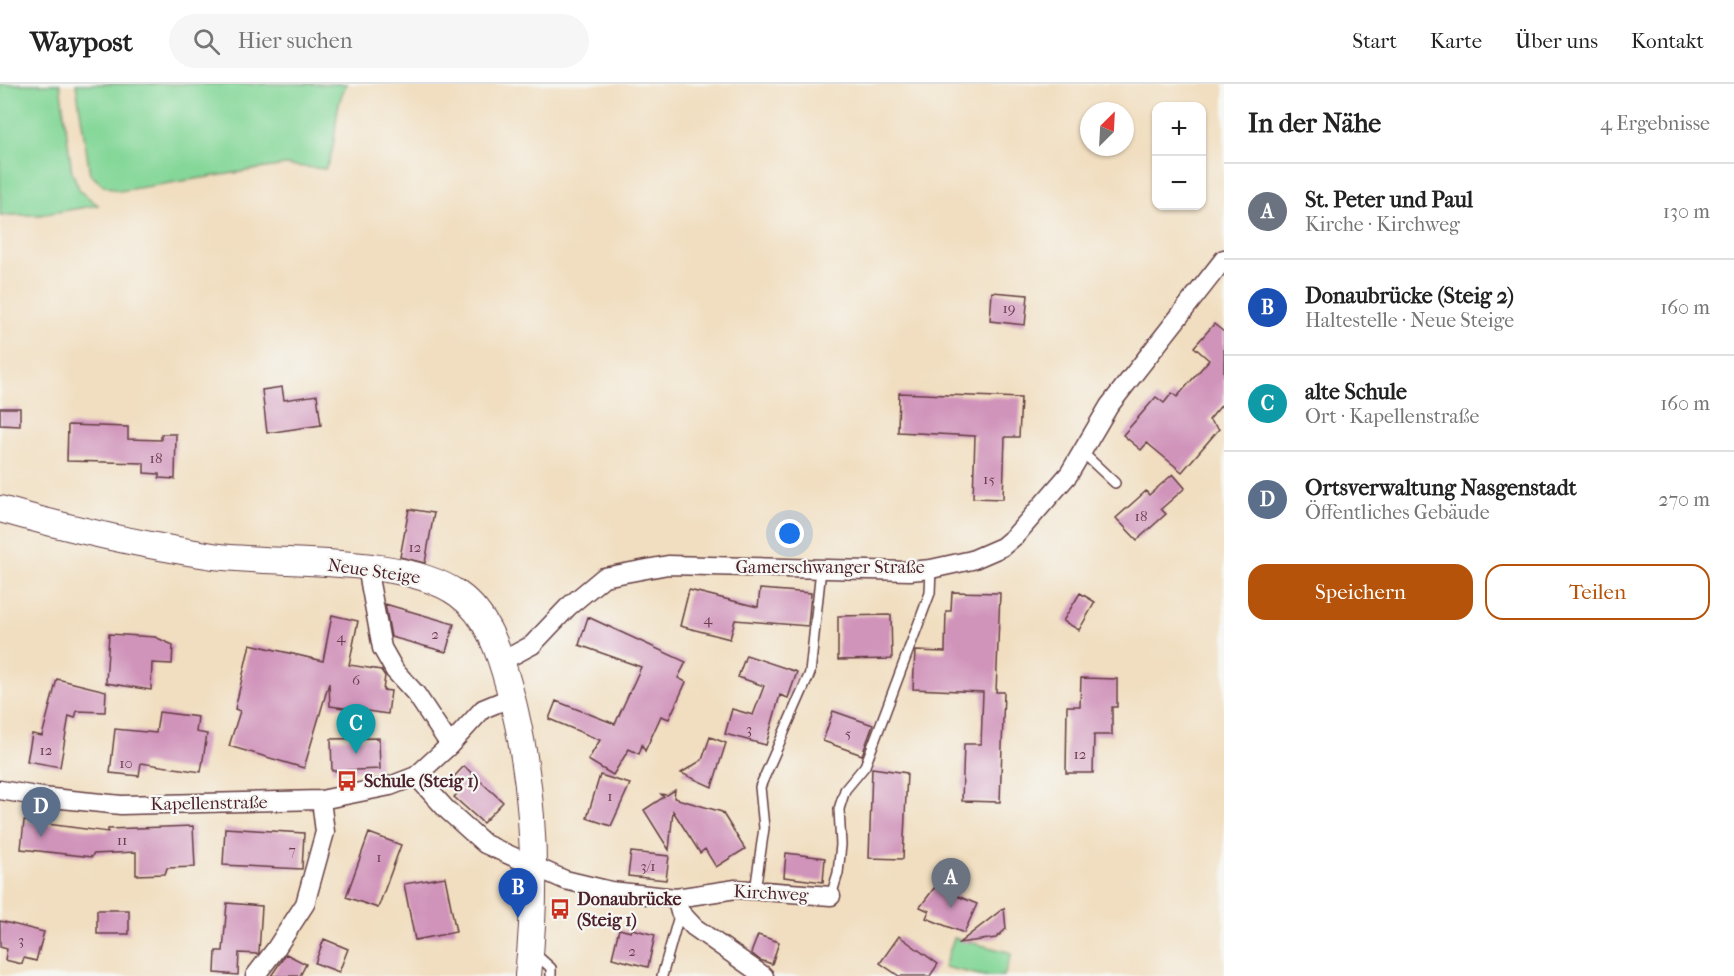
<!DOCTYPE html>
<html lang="de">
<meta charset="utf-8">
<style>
:root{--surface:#fff;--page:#f6f6f6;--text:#222;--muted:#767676;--line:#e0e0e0;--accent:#b45309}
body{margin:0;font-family:"IM FELL French Canon",serif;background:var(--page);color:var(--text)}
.controls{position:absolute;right:18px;top:18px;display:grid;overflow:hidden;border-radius:12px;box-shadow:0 2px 4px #0004}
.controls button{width:54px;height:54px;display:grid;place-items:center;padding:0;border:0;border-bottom:2px solid var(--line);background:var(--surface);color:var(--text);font:30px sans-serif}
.compass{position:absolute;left:1080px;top:18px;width:54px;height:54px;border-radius:50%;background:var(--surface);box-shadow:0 2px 4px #0004;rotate:24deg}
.you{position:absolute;left:790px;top:450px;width:21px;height:21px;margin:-15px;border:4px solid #fff;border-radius:50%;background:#1a73e8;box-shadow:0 0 0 9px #1a73e833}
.badge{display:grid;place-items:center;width:39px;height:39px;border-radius:50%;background:var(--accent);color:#fff;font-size:20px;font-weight:700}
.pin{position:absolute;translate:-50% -50px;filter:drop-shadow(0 2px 3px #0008)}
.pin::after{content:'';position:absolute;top:32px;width:21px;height:18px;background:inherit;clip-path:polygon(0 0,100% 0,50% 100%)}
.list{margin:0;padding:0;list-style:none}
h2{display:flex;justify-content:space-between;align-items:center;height:78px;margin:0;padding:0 24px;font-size:26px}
h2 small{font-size:20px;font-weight:400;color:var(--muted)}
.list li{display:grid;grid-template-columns:39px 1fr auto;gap:18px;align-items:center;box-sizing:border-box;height:96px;padding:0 24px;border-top:2px solid var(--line)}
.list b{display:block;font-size:22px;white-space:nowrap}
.list p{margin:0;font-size:20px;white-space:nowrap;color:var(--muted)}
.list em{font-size:20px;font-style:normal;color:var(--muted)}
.actions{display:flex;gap:12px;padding:18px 24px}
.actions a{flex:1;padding:14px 0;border:2px solid var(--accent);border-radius:18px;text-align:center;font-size:21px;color:var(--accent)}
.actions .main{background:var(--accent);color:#fff}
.icon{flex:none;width:33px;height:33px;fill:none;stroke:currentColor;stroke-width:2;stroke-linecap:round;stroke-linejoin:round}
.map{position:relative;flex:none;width:1224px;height:892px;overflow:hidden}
header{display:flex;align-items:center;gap:36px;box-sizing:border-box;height:84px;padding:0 30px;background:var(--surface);border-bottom:2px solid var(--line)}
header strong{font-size:28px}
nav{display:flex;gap:33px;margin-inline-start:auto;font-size:21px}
.search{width:420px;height:54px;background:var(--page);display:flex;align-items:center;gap:15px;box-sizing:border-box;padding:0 21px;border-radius:33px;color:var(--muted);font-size:22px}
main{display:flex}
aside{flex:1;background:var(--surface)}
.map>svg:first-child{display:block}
</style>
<header>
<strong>Waypost</strong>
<div class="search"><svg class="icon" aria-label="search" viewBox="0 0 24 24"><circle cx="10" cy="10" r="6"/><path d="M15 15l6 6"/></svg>Hier suchen</div>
<nav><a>Start</a><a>Karte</a><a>Über uns</a><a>Kontakt</a></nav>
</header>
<main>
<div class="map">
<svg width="1224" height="892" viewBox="0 0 1224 892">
<rect width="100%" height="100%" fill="#f6f6f2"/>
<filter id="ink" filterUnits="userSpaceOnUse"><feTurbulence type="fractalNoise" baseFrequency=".0167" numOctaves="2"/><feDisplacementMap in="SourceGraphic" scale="12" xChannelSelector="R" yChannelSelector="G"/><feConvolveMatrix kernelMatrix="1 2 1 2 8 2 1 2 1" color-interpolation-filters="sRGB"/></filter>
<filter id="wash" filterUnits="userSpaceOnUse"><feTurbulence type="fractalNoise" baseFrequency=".008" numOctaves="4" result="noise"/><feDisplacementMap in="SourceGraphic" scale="24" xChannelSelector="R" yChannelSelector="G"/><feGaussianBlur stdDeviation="1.35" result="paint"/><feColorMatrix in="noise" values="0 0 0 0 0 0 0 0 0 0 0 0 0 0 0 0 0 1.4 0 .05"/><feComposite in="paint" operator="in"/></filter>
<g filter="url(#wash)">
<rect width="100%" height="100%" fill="#f1dec0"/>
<path fill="#84d798" stroke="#677b62" stroke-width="1.5" d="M0,0h60l12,88 8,19 18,14 -59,10h-39z
M76,0h271c-16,25 -7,59 -22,85l-40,-4 -166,26 -16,-6 -13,-11z
M954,854l58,15 -8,23h-20l-40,-9z"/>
<g id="blocks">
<path fill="#d093ba" d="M992,208l36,3 -3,30 -35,-4z
M1214,240l10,8v70l-15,18 10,9 -37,43 -35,-29 -6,7 -18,-15 33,-38 8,6 8,-10 5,4 32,-37 -15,-13z
M282,303l2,13 33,-5 4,30 -54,8 -5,-43z
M899,309l122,5 -2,39h-14l-2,62 -30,-1 2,-62 -77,-4z
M0,324h20v18l-20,-1z
M68,341l60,2v12l33,1v-6h15l-1,45 -16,-1v-4l-15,-1v-10l-77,-2z
M1173,390l12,14 -24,21 5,5 -29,26 -21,-22 30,-27 3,4z
M409,425l25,4 -9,50 -25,-6z
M760,505l51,4 -3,33 -73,-6 -5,19 -50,-13 9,-36 69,17z
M952,508l48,1 -4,99h8l-4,110 -38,-1 2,-57h17l2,-52 -70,-3 2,-38 30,1 1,-41h5z
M1080,509l15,9 -16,28 -16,-9z
M385,520l69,20 -8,28 -55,-15z
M332,531l26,6 -9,44 32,5 4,6 -2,14 8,1 -3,23 -58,-8 -1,-23 -25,85 -75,-22 11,-35 -5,-2 15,-65 73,17z
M891,531l1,44 -54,1v-44z
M588,533l98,45 -8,16 8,4 -17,37 -8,-3 -16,35 -3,-6 -3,9 -10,-5 -16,26 -25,-15 12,-20 -51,-21 7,-18 59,23 26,-57 -62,-22z
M109,550l46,3 18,8 -1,19 -20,-1 -1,27 -45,-7z
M746,571l51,17 -9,26 -8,-3 -14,50 -41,-11 7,-25 21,6 11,-29 -26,-9z
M1081,594l36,1v28h-5v28h-18l-1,38h-27l1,-67h13z
M57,595l49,12 -1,21 -28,-1 -2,7 -6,-2 -9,51 -33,-6 5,-27 10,2z
M833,627l40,14 -11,30 -39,-14z
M159,628l39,5 -2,15 11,2 -6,38 -60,-9 -2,13 -29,-3 5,-44 41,4z
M710,653l16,6 -14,44 -31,-14 21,-13z
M379,654l1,31 -48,2 -1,-32z
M464,682l39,36 -20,21 -29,-26 8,-8 -10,-10z
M872,684l35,5 -4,86 -34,-1z
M600,691l30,9 -19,42 -24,-8z
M675,706l-1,8 48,14 23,37 -29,18 -11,-18 -5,4 -27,-42 -4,39 -25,-40 20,-13 -3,-3 6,1z
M24,737l84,11v-3l85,-3 2,41 -28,1 -2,6 -29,1v-23l-43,2 -1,3 -71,-8z
M225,744l79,5 -2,36 -79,-4z
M369,749l32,12 -23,63 -32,-11z
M631,768l38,4 -3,24 -38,-4z
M786,769l39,5 -2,24 -39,-5z
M445,793l11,55 -41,8 -11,-56z
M935,803l42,17 -13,29 -38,-15 3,-7 -9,-4z
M227,819l35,3 -3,46 -1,2 -19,-1 -1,22 -23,-2 1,-22h7z
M1004,824l2,21 -10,9 -37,5z
M97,826h32v24h-32z
M0,837l44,11 -8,29 -12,-3 -2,6 -17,-4 2,-11 -7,-2z
M619,845l12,3 1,-3 23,6 -7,32 -36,-9z
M758,851l21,7 -7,22 -12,-4 -9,-7z
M899,852l39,28 -8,12h-31l-19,-13z
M324,855l24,10 -9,23 -24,-9z
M286,870l20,10 -6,12h-29z"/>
</g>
</g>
<g filter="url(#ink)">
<use href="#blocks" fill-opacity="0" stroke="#633c41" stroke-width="1.5"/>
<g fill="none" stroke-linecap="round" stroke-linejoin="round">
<g stroke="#633c41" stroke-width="12">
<path id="service" d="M1082,368l33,31
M755,807l9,-63 -4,-41 50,-114 11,-104
M831,812l7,-23 3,-28 -2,-36 6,-19 20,-24 65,-173 1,-24
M533,868l18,16v8
M662,892l18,-64"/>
</g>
<g stroke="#633c41" stroke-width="21">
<path id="minor" d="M367,483l15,81 13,23 21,23 34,51
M502,577l30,-16 36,-38 36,-30 64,-12 242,6 21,-2 41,-9 30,-13 13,-11 54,-62 40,-68 115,-147
M416,692l30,33 39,35 80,36 46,11 65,7 60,-9 95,7
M0,706l42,7 79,8 200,-5 69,-14 26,-10 34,-31 33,-36 29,-12
M676,814l4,14 14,15 70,49
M255,892l20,-26 30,-46 20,-72 -4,-32"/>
</g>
<g stroke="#633c41" stroke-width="28">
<path id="secondary" d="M0,425c70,20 141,36 213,47 67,9 190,-1 245,38 30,21 42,60 51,93 26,95 29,192 19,289"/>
</g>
<use href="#service" stroke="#fff" stroke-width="9"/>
<use href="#minor" stroke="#fff" stroke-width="18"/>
<use href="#secondary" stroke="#fff" stroke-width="26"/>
</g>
</g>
<defs>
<g id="bus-bare" transform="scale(1.62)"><path d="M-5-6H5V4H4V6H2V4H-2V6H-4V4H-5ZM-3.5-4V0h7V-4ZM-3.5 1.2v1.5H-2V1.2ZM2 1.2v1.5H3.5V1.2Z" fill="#c8321e" stroke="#f6f6f2" stroke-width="2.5" paint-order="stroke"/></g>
</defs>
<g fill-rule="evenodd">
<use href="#bus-bare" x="347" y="697"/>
<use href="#bus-bare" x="560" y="825"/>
</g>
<g text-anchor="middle" stroke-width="4.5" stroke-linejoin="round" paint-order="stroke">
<g font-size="15" fill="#6c3c4f">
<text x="1009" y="229">19</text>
<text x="156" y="379">18</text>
<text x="989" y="400">15</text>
<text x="1141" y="437">18</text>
<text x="415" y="468">12</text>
<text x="708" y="540">4</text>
<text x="435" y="555">2</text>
<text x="341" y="558">4</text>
<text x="356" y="601">6</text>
<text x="749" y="650">3</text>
<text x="848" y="654">5</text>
<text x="46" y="671">12</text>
<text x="1080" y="675">12</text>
<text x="126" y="684">10</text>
<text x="610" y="717">1</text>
<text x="122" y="761">11</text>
<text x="292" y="771">7</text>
<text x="379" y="778">1</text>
<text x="648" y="787">3/1</text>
<text x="21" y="861">3</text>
<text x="632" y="872">2</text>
</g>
<g font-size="18" fill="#4a1f2b" stroke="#f6f6f2">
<text x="830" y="489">Gamerschwanger Straße</text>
<text transform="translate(374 487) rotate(8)" y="6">Neue Steige</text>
<text transform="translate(209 719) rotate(-1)" y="6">Kapellenstraße</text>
<text transform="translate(771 809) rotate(3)" y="6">Kirchweg</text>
</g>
<g font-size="18" font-weight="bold" fill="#4a1f2b" stroke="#f6f6f2" text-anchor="start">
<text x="364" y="703">Schule (Steig 1)</text>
<text x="577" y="821">Donaubrücke<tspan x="577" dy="21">(Steig 1)</tspan></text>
</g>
</g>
</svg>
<div class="controls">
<button>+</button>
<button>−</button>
</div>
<svg class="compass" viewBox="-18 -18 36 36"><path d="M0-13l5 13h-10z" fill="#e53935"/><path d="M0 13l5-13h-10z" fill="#767676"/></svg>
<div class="you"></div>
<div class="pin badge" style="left:951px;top:824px;background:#6b7280">A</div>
<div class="pin badge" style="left:518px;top:834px;background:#1a4fb4">B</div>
<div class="pin badge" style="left:356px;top:670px;background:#0f9aa8">C</div>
<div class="pin badge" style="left:41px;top:753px;background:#5c6f8a">D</div>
</div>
<aside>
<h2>In der Nähe<small>4 Ergebnisse</small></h2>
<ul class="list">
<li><span class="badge" style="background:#6b7280">A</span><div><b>St. Peter und Paul</b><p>Kirche · Kirchweg</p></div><em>130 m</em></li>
<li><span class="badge" style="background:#1a4fb4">B</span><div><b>Donaubrücke (Steig 2)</b><p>Haltestelle · Neue Steige</p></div><em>160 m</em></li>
<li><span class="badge" style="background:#0f9aa8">C</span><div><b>alte Schule</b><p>Ort · Kapellenstraße</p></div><em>160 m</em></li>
<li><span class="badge" style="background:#5c6f8a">D</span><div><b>Ortsverwaltung Nasgenstadt</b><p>Öffentliches Gebäude</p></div><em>270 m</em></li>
</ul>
<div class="actions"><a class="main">Speichern</a><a>Teilen</a></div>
</aside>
</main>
